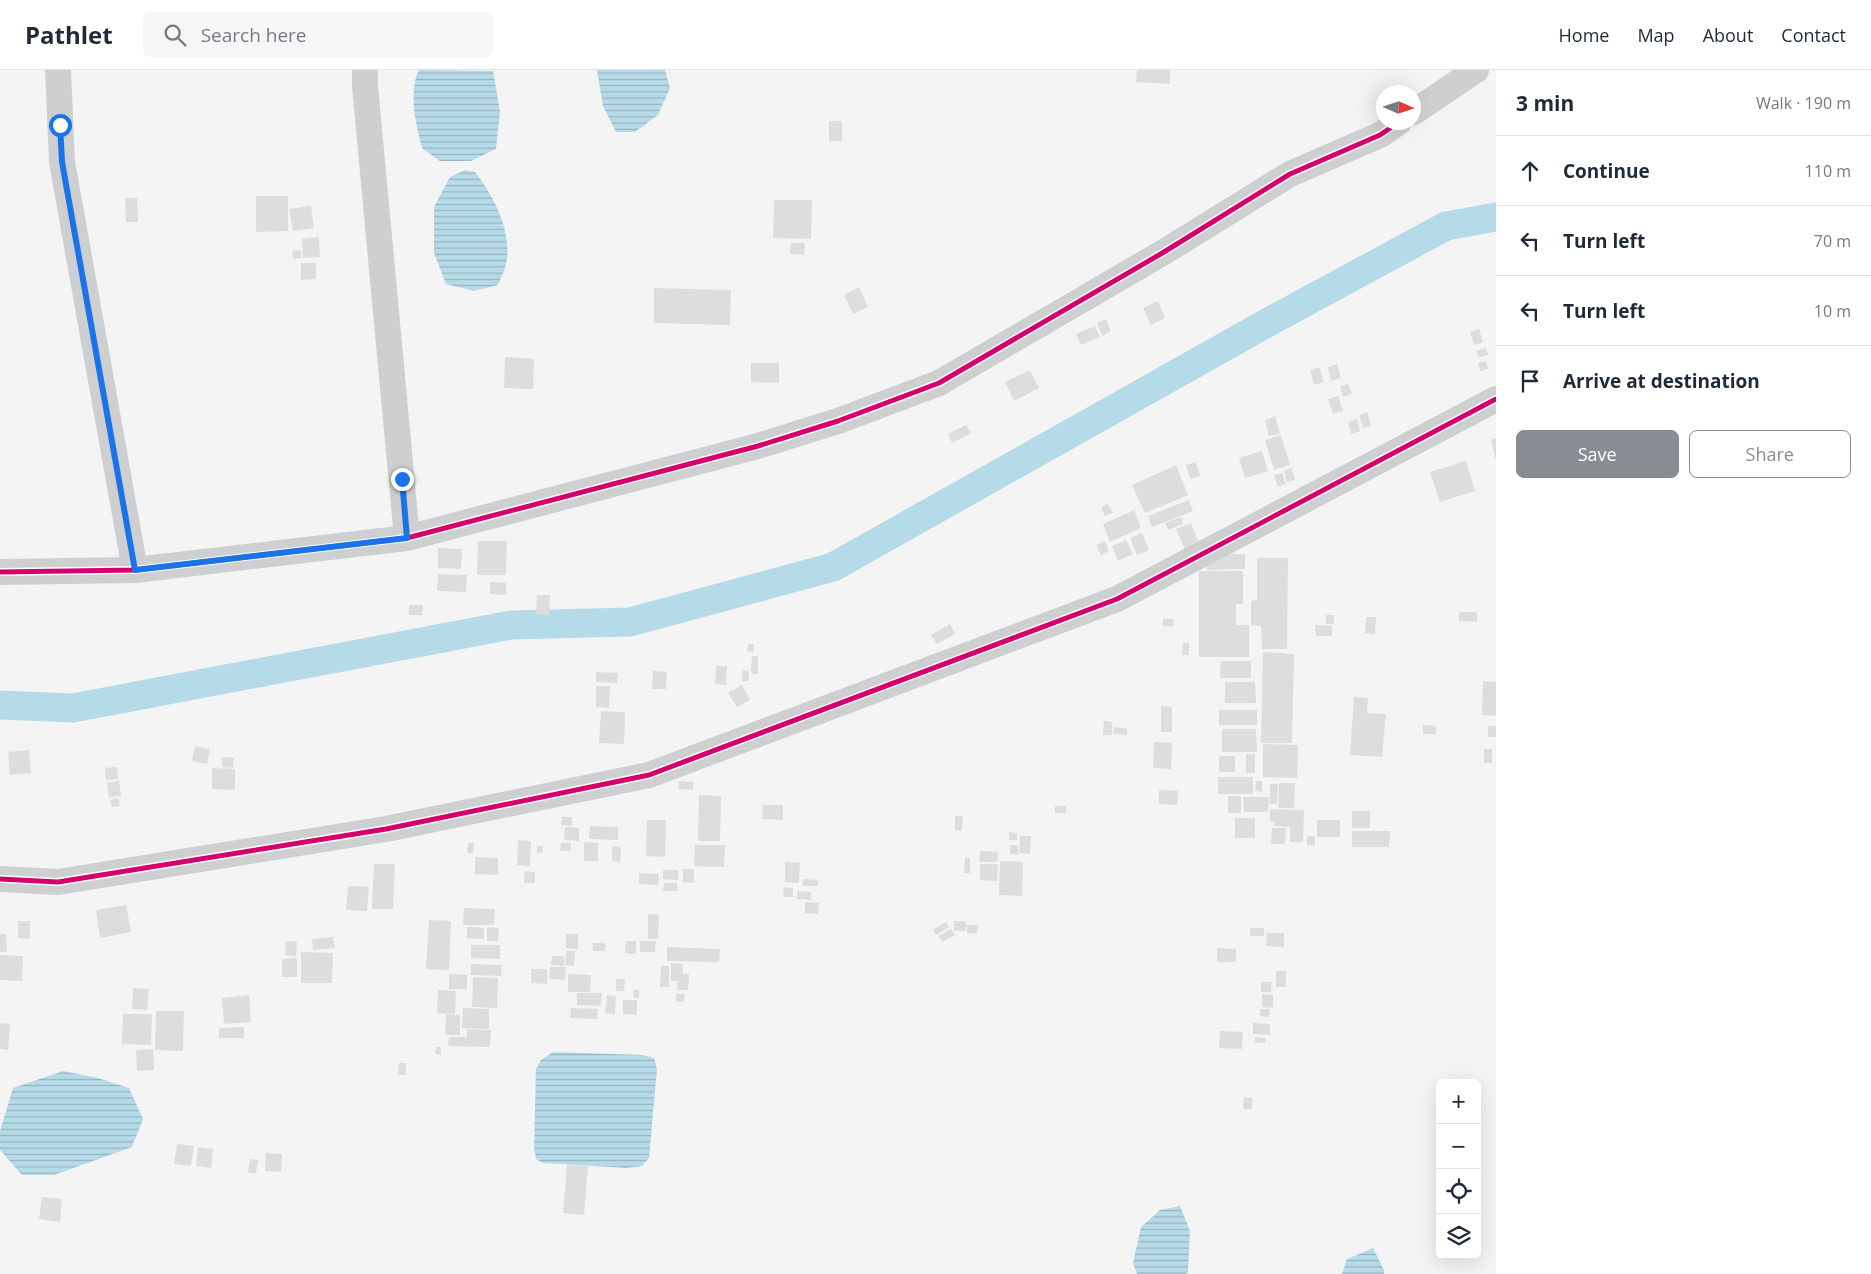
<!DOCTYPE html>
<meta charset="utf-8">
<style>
:root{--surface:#fff;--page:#f6f6f7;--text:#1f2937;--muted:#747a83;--line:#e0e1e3;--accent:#878d92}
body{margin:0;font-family:"Open Sans",sans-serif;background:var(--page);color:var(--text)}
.controls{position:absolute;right:15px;bottom:15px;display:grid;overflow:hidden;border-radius:8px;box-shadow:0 5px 20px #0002}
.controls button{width:45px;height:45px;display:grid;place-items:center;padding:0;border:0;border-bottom:1px solid var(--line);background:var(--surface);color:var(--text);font:25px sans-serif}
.compass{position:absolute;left:1376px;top:15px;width:45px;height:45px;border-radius:50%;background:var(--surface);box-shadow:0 5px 20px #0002;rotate:93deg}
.stop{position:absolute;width:15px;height:15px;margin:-11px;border:4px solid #1a73e8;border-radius:50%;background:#fff}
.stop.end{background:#1a73e8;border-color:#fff;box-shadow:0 1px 5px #0008}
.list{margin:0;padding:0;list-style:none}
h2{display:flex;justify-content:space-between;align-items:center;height:65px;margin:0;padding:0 20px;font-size:21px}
h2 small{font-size:16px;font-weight:400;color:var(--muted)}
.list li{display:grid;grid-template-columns:32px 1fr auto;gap:15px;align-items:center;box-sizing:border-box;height:70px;padding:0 20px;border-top:1px solid var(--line)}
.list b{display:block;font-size:19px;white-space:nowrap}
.list em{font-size:16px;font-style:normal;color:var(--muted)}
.actions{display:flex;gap:10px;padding:15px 20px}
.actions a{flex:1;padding:11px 0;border:1px solid var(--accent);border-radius:8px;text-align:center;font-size:18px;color:var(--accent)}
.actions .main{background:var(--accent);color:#fff}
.icon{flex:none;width:28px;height:28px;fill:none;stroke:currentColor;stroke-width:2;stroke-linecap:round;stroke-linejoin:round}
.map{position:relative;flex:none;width:1496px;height:1204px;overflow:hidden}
header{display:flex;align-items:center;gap:30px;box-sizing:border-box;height:70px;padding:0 25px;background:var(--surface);border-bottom:1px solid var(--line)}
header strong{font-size:24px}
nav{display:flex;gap:28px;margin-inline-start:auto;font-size:18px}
.search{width:350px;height:45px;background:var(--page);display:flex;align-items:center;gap:12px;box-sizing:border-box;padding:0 18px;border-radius:8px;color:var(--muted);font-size:19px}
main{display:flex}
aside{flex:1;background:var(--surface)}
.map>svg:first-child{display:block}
</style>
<header>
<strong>Pathlet</strong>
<div class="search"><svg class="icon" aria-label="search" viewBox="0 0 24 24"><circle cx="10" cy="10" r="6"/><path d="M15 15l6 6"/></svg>Search here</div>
<nav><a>Home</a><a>Map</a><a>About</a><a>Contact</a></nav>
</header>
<main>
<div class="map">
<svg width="1496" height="1204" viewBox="0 0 1496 1204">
<defs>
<pattern id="water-rules" width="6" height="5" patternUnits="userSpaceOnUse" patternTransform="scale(1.25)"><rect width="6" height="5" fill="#b6dbe8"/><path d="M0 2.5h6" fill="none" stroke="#96b4bf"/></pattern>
</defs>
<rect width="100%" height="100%" fill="#f4f4f4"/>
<path fill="url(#water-rules)" d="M419,0l74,1 7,40 -4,38 -25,12h-31l-18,-13c-6,-23 -14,-56 -3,-78z
M597,0h68l5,18 -12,27 -23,17h-19l-13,-26z
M465,100l10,2c19,24 35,56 32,87 -1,9 -6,18 -9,26l-24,6 -28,-7 -12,-31v-46l16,-30z
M553,982l89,3 12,3 3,11 -8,89 -7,8 -15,2 -84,-5 -7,-4 -2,-11 2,-79 5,-9z
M63,1001l35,7 31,10 14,31 -11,28 -78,28h-32l-22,-25v-19l13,-43z
M1180,1136l10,25 -2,41 -2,2h-49l-4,-11 8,-36 19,-17z
M1373,1178l11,22v4h-42l5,-15z"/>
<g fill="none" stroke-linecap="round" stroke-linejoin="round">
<path stroke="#b6dbe8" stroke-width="29" d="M0,635l73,3 438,-83 119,-3 203,-55 441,-248 172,-93 50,-9"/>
</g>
<path fill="#ddddde" d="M1137,0h33v14l-34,-2z
M829,51h13v20h-13z
M256,126h32v35l-32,1z
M125,128h12l1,24h-12z
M774,130h38l-1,39 -38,-1z
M311,136l3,22 -21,3 -4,-22z
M319,167l1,20 -17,1 -1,-19z
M791,173h14l-1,12 -14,-1z
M301,180v8l-8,1 -1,-8z
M301,193h15v16l-15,1z
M859,217l9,20 -15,7 -9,-19z
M654,218l77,2 -1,35 -76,-2z
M1158,231l7,17 -14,7 -8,-17z
M1106,249l5,12 -9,5 -5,-13z
M1095,256l5,11 -19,8 -5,-11z
M1479,259l4,13 -9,3 -4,-13z
M1486,278l2,7 -9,2 -3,-6z
M505,287l29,2 -1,30 -29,-1z
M1486,291l2,8 -8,2 -2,-8z
M751,293h28v20l-28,-1z
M1337,294l4,14 -10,3 -3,-14z
M1319,297l5,15 -10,3 -4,-15z
M1030,300l9,18 -25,13 -9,-19z
M1348,314l4,10 -9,3 -3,-11z
M1338,326l5,15 -10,3 -5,-15z
M1367,342l4,14 -8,2 -4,-13z
M1275,346l5,18 -11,2 -4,-16z
M1357,349l3,12 -9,3 -3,-12z
M966,355l5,8 -19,10 -4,-9z
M1281,365l9,30 -16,5 -9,-30z
M1496,368v20h-1l-4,-19z
M1262,381l6,20 -23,7 -6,-20z
M1466,391l9,30 -35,11 -10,-30z
M1196,392l4,14 -10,3 -4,-14z
M1176,395l12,30 -43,18 -13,-28z
M1292,398l3,12 -8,2 -3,-11z
M1282,403l4,11 -8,3 -4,-12z
M1189,430l4,11 -41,16 -4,-11z
M1108,434l5,9 -8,3 -4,-9z
M1134,440l7,18 -31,14 -7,-18z
M1181,447l2,7 -15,6 -3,-7z
M1191,453l8,21 -14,6 -9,-21z
M1142,463l7,17 -12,5 -7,-17z
M1126,470l7,14 -15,7 -6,-15z
M478,471h29l-1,34h-29z
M1105,471l4,10 -8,4 -5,-10z
M438,478l24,1 -1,20 -23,-1z
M1207,484h38v15l-38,1z
M1257,488h31l-1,91h-25l-1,-23 -10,-1v-24l6,-1z
M1199,501h44v33h-7v21h13v32h-50z
M438,504l29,1 -1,17 -29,-1z
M490,512l16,1v12l-16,-1z
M537,525h13l-1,20 -13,-1z
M409,535h14l-1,10h-13z
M1459,542h18v10l-18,-1z
M1326,545h8v9h-8z
M1366,547h10l-1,17 -10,-1z
M1163,549h11l-1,7h-10z
M950,554l5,10 -18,10 -6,-9z
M1315,555l17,1v10h-16z
M1183,573h6v12h-7z
M748,574h6v8l-7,-1z
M1263,582l31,2 -2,89h-31z
M752,586h6v18l-7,-1z
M1221,591h30v17h-31z
M716,596h11l-1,19 -11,-1z
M743,600l6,1v10h-7z
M653,601l14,1 -1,17h-14z
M596,602l22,1 -1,10 -21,-1z
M1483,611l13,1v34l-14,-1z
M1225,612h30l1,21h-31z
M742,615l8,15 -13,7 -9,-14z
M596,616h14l-1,22 -13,-1z
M1354,627l14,1 -1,15 19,1 -4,43 -32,-2z
M1161,636l11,1v25h-11z
M1219,640h38v15h-38z
M601,641l24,1 -1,32 -25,-1z
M1104,651l8,1v13h-9z
M1423,655l13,1v8h-13z
M1488,656h8v11h-8z
M1114,657l13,1v7l-14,-1z
M1222,659h34l1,23h-35z
M1154,672l18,1 -1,26 -18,-1z
M1263,674l35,1 -1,33 -34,-1z
M195,676l15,3 -3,15 -15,-3z
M1484,679h8v14h-8z
M29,680l2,23 -21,2 -2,-23z
M1246,684h9v19h-9z
M1219,686h16v16h-16z
M222,687l12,1 -1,10 -11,-1z
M117,697l1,12 -12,1 -1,-12z
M212,698l23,1v21l-23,-1z
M1218,707h35v17h-35z
M119,711l2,15 -12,1 -2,-14z
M679,711l14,1v8l-15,-1z
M1256,711h6v11l-7,-1z
M1279,713h16l-1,25h-16z
M1270,714h8l-1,20h-7z
M1159,720l19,1 -1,14 -18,-1z
M699,725l22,1 -1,45h-22z
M1228,726h13v17h-13z
M1243,727h26l-1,15h-24z
M118,728l2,8 -8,1 -2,-7z
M763,735h20v15l-21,-1z
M1055,736h11v7h-11z
M1270,739l34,1 -1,32h-13v-15l-16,-1v-5h-4z
M1352,741h18v17h-18z
M955,746h8l-1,15 -7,-1z
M562,747h10v9l-11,-1z
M1235,748h20v20h-20z
M647,750h19l-1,37 -19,-1z
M1317,750h23v17h-23z
M590,756l28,1v13l-29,-1z
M565,757l14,1v13l-15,-1z
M1272,758h14l-1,16h-14z
M1352,761h38l-1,16h-37z
M1009,762l8,1v7h-8z
M1020,766h11l-1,18 -11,-1z
M1307,766h8v9h-8z
M518,770l13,1 -1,25 -13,-1z
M584,772l14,1v18h-14z
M468,773h6l-1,10h-6z
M561,773h10v8h-11z
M695,775h30l-1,22 -30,-1z
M1010,775h8v10l-8,-1z
M537,776h6l-1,7 -5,-1z
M612,776l9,1 -1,15 -8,-1z
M980,781l18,1 -1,10h-18z
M475,787l23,1v17l-23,-1z
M965,788h5v15h-6z
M1000,791l23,1 -1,34 -23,-1z
M785,792l15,1 -1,20 -14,-1z
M374,794h21l-2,45h-21z
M980,794h18l-1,17 -17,-1z
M683,799h11v14l-11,-1z
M663,800h15v10l-15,-1z
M525,801l10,1v11h-11z
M639,803l20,1 -1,11 -19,-1z
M803,809l14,1 1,6h-16z
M664,813h13v8h-14z
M348,816l21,1 -2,24 -21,-1z
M784,817l9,1v9h-10z
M797,821l14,1v8l-14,-1z
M805,832l14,1 -1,11 -13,-1z
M126,835l5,27 -31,6 -4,-28z
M464,838l31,1 -1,16h-31z
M648,844l11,1 -1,24h-10z
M429,850l22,1 -2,49 -23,-1z
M18,851h12v18l-12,-1z
M954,851h12v10h-12z
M946,852l3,5 -13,8 -3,-5z
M967,855h11l-1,9 -10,-1z
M467,857l17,1v11l-17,-1z
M487,857l12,1 -1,13h-11z
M1250,858h14v8h-14z
M951,859l4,6 -13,7 -4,-6z
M1267,863h17v14l-18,-1z
M6,864l1,18h-7v-17z
M566,864h12v15l-12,-1z
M333,867l2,11 -22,2 -1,-11z
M286,871l11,1 -1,14 -11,-1z
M626,871h10v13l-11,-1z
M640,871h16l-1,11h-15z
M593,873h13l-1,8h-12z
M471,875h29v14l-29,-1z
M667,877l53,2 -1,13 -52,-1z
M1217,878l19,1v13h-19z
M566,881h9l-1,15 -9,-1z
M301,882l32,1 -1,30h-31z
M0,885l23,1 -1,25 -22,-1z
M552,886h12v10l-13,-1z
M297,888v19h-15v-18z
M671,893l12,1v10h6l-1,16h-11l1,-9h-7z
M471,894l31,1 -1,11 -30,-1z
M661,896h8v21h-9z
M550,897h16l-1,13 -16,-1z
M531,899h16v15l-16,-1z
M1276,901h10v16h-10z
M449,904l18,1v14h-18z
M568,904l23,1 -1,17h-22z
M473,907l25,1 -1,30 -25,-1z
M616,909h9l-1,12h-8z
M1261,912h11l-1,10h-10z
M133,918l16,1 -2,21 -15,-1z
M438,920l18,1 -1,23 -18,-1z
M634,920h5v8h-6z
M577,923h25l-1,13 -24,-1z
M676,924h9l-1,8h-8z
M1262,924l11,1v13l-11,-1z
M249,925l2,27 -27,2 -2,-26z
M607,925l9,1 -1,18 -10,-1z
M623,930h14v15l-14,-1z
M463,938l26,1v20l-27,-1z
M571,938l27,1 -1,10 -27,-1z
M1260,939h10l-1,8 -9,-1z
M156,941h28l-1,40 -28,-1z
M123,944h29l-1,31 -29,-1z
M446,944l14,1v20h-15z
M0,953l10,1 -2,26 -8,-1z
M1253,953l17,1v11l-17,-1z
M244,957v11h-25v-10z
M467,959l24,1 -1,17 -42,-1 1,-9h18z
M1220,961l23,1 -1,17 -23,-1z
M1255,967l11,1 -1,5 -10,-1z
M436,977h5v8l-6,-1z
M153,979l1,21 -17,1 -1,-21z
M399,993h7v12h-8z
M1244,1027l9,1 -1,11h-9z
M177,1074l17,2 -3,20 -17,-2z
M198,1077l15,2 -2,19 -15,-2z
M266,1083l16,1 -1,18 -16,-1z
M250,1089l8,1 -2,13h-8z
M567,1095l21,1 -4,49 -21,-2z
M42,1127l20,2 -2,23 -21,-3z"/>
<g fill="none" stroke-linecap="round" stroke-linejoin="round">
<path stroke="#cecfd1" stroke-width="26" d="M58,0l4,92 73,408
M365,0v16l42,452
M1414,42l62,-42
M0,502l135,-2 272,-32 351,-92 80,-25 101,-38 225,-131 126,-78 90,-39 19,-13
M0,809l58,3 328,-53 263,-54 468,-176 379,-200"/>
<g stroke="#fff" stroke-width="8">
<path id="cycleway" d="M0,502l135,-2 272,-32 351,-92 80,-25 101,-38 225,-131 126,-78 90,-39 19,-13
M0,809l58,3 328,-53 263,-54 468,-176 379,-200"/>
</g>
<use href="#cycleway" stroke="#d6006c" stroke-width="5"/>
</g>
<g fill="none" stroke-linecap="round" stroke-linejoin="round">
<path stroke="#1a73e8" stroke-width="6" d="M60,55l2,37 73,408 272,-32 -5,-59"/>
</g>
</svg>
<div class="controls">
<button>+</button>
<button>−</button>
<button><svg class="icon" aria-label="locate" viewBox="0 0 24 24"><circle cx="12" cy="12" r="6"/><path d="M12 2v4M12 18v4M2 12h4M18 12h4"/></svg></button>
<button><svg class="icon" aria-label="layers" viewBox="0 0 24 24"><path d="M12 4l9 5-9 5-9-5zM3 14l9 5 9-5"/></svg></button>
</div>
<svg class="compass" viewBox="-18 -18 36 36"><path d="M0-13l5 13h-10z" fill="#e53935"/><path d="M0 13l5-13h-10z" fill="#747a83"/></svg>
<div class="stop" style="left:60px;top:55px"></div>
<div class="stop end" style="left:402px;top:409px"></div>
</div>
<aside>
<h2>3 min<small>Walk · 190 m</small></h2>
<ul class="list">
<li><svg class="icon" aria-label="ahead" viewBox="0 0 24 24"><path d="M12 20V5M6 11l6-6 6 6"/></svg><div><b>Continue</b></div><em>110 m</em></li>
<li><svg class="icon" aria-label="left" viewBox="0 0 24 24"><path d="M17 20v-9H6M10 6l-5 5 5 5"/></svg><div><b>Turn left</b></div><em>70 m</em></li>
<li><svg class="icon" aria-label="left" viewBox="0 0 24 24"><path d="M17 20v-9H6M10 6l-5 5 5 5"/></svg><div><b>Turn left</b></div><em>10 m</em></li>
<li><svg class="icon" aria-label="arrive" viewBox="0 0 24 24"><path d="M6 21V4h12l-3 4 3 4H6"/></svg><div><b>Arrive at destination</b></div></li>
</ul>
<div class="actions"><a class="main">Save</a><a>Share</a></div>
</aside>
</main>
